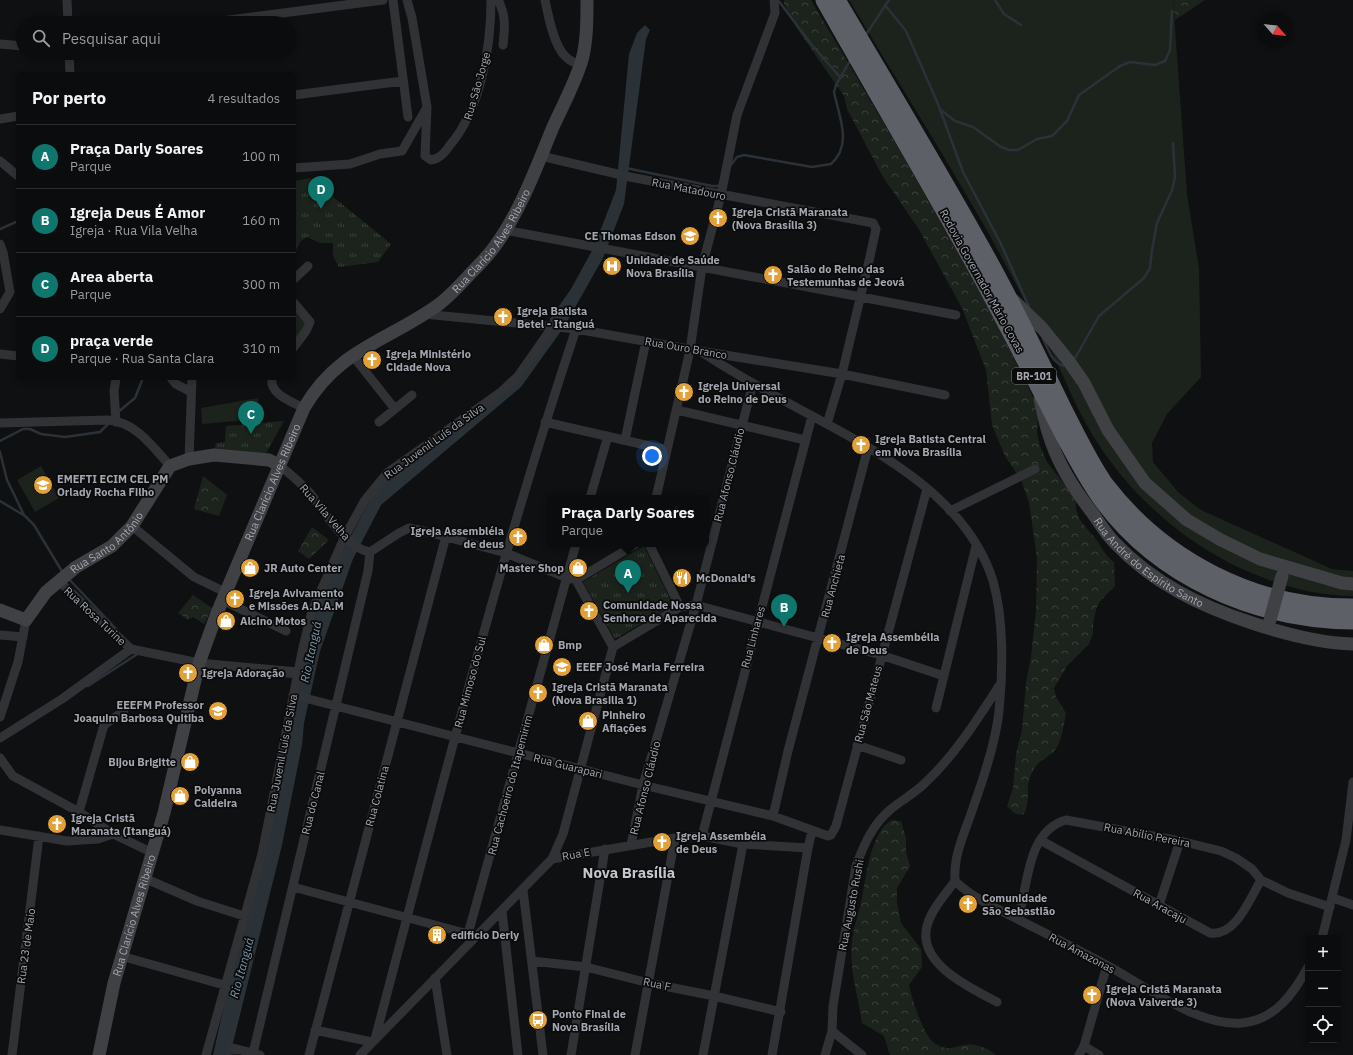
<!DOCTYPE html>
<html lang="pt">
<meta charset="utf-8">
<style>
:root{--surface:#0b0c0d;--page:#141516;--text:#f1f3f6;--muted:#9a9b9d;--line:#2b2c2e;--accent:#0f766e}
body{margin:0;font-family:"IBM Plex Sans",sans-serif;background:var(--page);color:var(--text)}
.controls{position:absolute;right:12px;bottom:12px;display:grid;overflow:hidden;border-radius:6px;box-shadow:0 2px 6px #0003}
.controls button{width:36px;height:36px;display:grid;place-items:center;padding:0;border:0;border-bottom:1px solid var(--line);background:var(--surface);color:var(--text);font:20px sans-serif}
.compass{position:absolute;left:1257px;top:12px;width:36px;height:36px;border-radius:50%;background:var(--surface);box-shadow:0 2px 6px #0003;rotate:118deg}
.you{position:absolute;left:652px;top:456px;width:14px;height:14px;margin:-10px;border:3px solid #fff;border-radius:50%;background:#1a73e8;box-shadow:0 0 0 6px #1a73e833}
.badge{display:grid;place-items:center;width:26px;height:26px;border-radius:50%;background:var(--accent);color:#fff;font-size:13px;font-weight:700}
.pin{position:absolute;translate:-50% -33px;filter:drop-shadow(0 1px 2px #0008)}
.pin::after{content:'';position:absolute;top:21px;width:14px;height:12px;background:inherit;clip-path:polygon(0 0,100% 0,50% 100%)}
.popup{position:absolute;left:547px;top:495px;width:162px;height:52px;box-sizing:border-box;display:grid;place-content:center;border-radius:6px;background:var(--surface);filter:drop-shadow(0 1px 3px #0005);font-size:13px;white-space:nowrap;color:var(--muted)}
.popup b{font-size:15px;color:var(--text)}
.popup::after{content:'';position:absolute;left:50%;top:100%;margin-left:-8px;border:8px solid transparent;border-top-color:var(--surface)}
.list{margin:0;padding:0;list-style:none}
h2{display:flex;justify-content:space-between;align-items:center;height:52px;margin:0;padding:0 16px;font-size:17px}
h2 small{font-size:13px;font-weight:400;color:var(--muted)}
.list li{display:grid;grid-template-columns:26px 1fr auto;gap:12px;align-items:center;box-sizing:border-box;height:64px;padding:0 16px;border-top:1px solid var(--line)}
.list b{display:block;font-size:15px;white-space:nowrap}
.list p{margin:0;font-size:13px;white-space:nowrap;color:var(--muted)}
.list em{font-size:13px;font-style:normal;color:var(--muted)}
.icon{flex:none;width:22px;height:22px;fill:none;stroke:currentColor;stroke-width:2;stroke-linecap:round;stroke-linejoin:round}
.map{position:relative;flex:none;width:1353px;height:1055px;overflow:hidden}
.search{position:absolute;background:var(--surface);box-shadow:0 2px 6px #0003;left:16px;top:16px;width:280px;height:44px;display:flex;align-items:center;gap:10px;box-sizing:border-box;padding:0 14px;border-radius:22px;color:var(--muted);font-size:15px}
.panel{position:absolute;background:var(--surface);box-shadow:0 2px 6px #0003;left:16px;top:72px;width:280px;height:308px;border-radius:6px}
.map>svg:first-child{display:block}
</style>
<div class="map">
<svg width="1353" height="1055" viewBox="0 0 1353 1055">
<defs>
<pattern id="forest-crowns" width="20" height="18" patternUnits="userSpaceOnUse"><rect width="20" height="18" fill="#1c231d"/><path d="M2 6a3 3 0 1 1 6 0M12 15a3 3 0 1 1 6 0" fill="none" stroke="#3a403b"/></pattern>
<pattern id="park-tufts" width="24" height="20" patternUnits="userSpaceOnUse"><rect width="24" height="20" fill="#1c231d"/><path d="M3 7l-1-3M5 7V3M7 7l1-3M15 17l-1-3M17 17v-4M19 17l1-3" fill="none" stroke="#3a403b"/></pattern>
</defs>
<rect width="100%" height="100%" fill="#0f1011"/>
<path fill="#1c231d" d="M849,0h324l14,194 12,74 2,109 -34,37 -15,29 1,19 26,31 22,17 131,59 21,2v25c-39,0 -75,-11 -111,-27 -62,-29 -115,-77 -150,-135 -16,-26 -27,-55 -40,-82 -20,-39 -41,-77 -62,-116 -45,-80 -94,-157 -141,-236z
M258,398v21l-56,5 -1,-16z
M41,466l18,32 -24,14 -18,-32z"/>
<path fill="url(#forest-crowns)" d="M784,0h27l88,149 92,163 42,85 5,18 -1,18 3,13 7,16 29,37c-2,22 11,27 22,43 6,9 7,13 16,20l1,24 -14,14 -5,9 -3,16v9l-4,10 -22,22 -13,22 2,9 10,16c-2,11 -4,26 -10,36 -9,11 -19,10 -25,26 -6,13 0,26 -7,39 -8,2 -11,-2 -17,-8l6,-18 3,-34 6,-24 4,-47 5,-26 5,-47 1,-51 -8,-57 -8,-22 -16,-24 -13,-31 -6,-55 -24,-62 -44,-80 -35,-51 -36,-68 -3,-13 -48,-69 -12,-23z
M1173,0h32l-30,20z
M203,476l24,19 -8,21 -25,-7z
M312,527l17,13 -20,19 -11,-8z
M193,595l19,13 -8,16 -11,-7 -5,3 -10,-7z
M892,820l9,1 5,17v14l4,14 -13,22v15l4,20 20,26 1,18 -13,18c2,12 14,45 21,54 4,5 11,8 16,9 7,1 12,-2 18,-3 12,-2 23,3 32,10h-106l-6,-19 -22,-13c-4,-27 -13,-54 -10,-81 1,-13 6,-27 9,-39 5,-23 9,-72 31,-83z"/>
<path fill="url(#park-tufts)" d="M310,178l81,66 -13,18 -39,5 -6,-11v-13h-13l-13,-6 -6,4 -7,13v-73z
M294,306l13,16 -13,20z
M284,421l-19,34 -51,-3 2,-9 9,-1 1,-16z
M644,546l29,59 -58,34 -32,-57z"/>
<path fill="#2a3238" d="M645,25l5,5 -4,9 -22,165 -21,54 -39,69 -43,60 -140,118 -28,54 -33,92 -16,72 -2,22 -20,100 -52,210h-17l14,-62 17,-57 4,-27 55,-259 25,-71 42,-79 20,-26 117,-85 41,-58 2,-12 21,-30 23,-42 22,-57 13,-136 8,-21z"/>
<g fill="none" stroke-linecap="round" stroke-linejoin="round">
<path stroke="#2a3238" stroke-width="2.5" d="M778,0l33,44 29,33
M995,0l9,14 17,11
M885,5l21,26 32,73 25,68 38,72 28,63
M865,36l24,-36
M941,110l14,11 18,6 28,20 8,3h9l19,-11 15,-3 15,-15 12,-26 41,-29 10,-4 25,3 10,-4 5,-11 2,-39
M731,165l6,-8 7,-2 68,12 19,-3c22,-20 8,-47 3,-72l2,-7 15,-26
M626,168l86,18h6l2,-2
M0,229l18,-8
M1043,339c6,11 10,27 24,27
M1074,360l25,-44 45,-38 6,-10 2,-18 5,-27 15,-33 3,-13 -2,-34
M118,412l17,-14 8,-20
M0,441l23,-12h7l11,5 24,3 35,-5 10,-10
M0,452l7,28 17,35
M0,501l25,15 9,9 29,48
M68,578l50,53
M270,674l24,3
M88,686l51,-33
M227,1054l11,-1"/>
<path stroke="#313235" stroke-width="9" d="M67,0l1,23
M393,0l15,117
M407,0l5,18 15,89 -2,49 6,4c9,-1 14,-8 19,-15 31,-36 41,-99 41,-145
M498,0c8,15 7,28 5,45
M545,0c3,15 9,47 21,57 4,4 9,6 14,8
M206,23l177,-23
M0,44l23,2
M69,53l1,21
M294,95l109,-14
M0,119l18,-3
M541,156l89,21 243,46 3,6 -7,32 -27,113 -15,50
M0,161l18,15
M294,168l56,-4 30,-10 22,-3 24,-42
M505,230l451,85
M0,244l3,8 7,40 -10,17
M294,279l14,-13
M294,303l16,19 -4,9 -12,16
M424,314l152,15 124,22 142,23 103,21
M700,351c36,24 75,45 114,66 69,37 154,83 179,164 11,38 10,91 6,130 -3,30 -15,66 -25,94 -8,25 -21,49 -19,76 19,18 41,27 64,39 26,13 52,26 78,40 41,20 98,67 145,63 33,-3 52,-30 66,-56
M0,354l18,2
M353,356l42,53
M116,378l-2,13 2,31
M171,378l5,6 15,8
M272,378c-3,16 20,24 32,30
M677,410l128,30
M379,422l33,-27
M545,422l122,28
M0,423l108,-3c28,2 45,27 62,46
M625,440l21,-99
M189,459l3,-81
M279,465c10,8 21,17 30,27 15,18 36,56 61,60l29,-19 10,-5 19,4 78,21 64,26
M590,498l18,-62
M656,498l34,-148 12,-83 19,-72 16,-80 38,-102 -1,-13
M950,511l85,-42
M132,526l62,51 31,15
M636,544l-60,36 37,67 67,-40 16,-2 185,50 63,21
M649,544l31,63
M59,581l72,68 68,14 99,9
M222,600l64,31
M0,635l23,2
M293,695l350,90 130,31 55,20 3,-1 5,-9 91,-337
M936,708l40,-162
M0,717l18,-55 8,-42
M0,738l62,-39 69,-50
M857,745l44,15
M0,758l13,18 66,36 34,22 40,19
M79,812l25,-87 20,-14
M773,816l15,-65 80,-303
M0,830l67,11 31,-2 15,-5
M702,836l110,-420
M1040,840l170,93c26,4 40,-35 51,-53
M631,845l12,-60 53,-180 57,-222
M552,859l11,-25 50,-187
M144,878l53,23 47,15
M955,881c-10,14 -24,29 -28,45 -10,38 44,62 70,76
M293,887l179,48
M523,890l20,165
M1333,898l20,7
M1159,905l21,-64
M502,911l16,144
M1018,919c10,-31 8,-88 48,-99l114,21 41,10 15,7 16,11 9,11 27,13 42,14
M468,934l108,-390
M1322,938l24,-98 7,-58
M121,956l103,29
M532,961l54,6 63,16 65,13 67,16
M435,978l12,77
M315,1030l57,12
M832,1031l30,24
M375,1039c63,-238 123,-476 201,-710
M1084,1046l15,9
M233,1048l27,7
M253,1053l115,-482 2,-19
M12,1055l27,-219
M206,1055l56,-201 41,-207 9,-36 33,-75 20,-36 22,-27 114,-81 17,-16 35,-50
M309,1055l137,-519
M360,1055l192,-196 123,-21 27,-2 41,8 65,4 4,-17
M571,1055l34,-206
M635,1055l40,-217
M703,1055l40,-211
M772,1055l36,-207
M825,1055l7,-24 1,-25 23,-140c8,-22 17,-42 35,-57 11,-9 24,-16 34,-26 30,-28 52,-63 74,-97
M1079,1055l5,-9 23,-81"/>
<g stroke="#3f4145" stroke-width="13">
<path d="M1013,300l29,28 26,32 16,23 24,47 37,53 42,37 34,20 39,19 82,24 11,1"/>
<path id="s1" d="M1040,399c3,12 5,24 9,36 8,27 25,54 42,76 8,11 15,23 24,32 38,40 85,63 137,80 33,11 67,20 101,21"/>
<path id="s2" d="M0,610l26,10 20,-28 30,-25 36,-21 20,-20 38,-60 19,-7 25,-4 55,5 10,5"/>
<path id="s3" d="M99,1055l15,-72 50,-170 35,-150 18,-50 87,-205c34,-59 84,-67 134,-103 12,-9 23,-21 33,-32 8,-8 17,-17 24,-27 26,-36 41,-78 58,-119 10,-22 22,-44 29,-67 5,-19 5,-40 5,-60"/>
</g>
<path stroke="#5d6066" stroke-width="17" d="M824,0c53,94 108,187 160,282 22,41 43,82 64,123 16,31 31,62 51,91 57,81 156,124 254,125
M837,0c53,90 107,179 157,270 25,46 47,93 70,140 13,25 25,51 41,74 59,77 151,124 248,123"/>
<path stroke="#3f4145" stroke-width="13" d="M1270,620l12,-44"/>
</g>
<defs>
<g id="church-disc" transform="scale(1)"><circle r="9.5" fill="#e2a036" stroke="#0b0b0c"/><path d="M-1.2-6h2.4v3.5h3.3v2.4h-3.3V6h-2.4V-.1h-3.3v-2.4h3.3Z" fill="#fff"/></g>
<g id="school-disc" transform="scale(1)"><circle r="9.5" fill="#e2a036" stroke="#0b0b0c"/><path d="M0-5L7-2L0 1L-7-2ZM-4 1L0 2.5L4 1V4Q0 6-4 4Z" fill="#fff"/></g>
<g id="hospital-disc" transform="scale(1)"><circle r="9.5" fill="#e2a036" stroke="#0b0b0c"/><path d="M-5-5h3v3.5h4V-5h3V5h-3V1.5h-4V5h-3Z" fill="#fff"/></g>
<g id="shop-disc" transform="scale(1)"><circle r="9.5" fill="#e2a036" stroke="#0b0b0c"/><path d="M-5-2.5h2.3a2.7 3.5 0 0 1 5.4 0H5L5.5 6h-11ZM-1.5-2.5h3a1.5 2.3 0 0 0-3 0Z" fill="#fff"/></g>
<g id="restaurant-disc" transform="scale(1)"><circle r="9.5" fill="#e2a036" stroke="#0b0b0c"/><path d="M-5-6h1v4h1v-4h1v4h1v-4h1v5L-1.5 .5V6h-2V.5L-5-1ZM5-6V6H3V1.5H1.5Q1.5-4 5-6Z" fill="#fff"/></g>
<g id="building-disc" transform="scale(1)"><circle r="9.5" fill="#e2a036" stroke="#0b0b0c"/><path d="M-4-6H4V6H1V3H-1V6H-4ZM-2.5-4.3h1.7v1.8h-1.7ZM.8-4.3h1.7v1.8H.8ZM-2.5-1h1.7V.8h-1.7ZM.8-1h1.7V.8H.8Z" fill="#fff"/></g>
<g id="bus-disc" transform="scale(1)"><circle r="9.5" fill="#e2a036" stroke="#0b0b0c"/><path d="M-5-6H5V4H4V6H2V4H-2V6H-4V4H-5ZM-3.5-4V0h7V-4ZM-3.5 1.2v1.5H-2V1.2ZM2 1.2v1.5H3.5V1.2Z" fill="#fff"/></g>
</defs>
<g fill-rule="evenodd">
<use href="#church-disc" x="718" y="218"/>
<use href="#school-disc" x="690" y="236"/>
<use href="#hospital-disc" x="612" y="266"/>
<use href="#church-disc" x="773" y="275"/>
<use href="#church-disc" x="503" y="317"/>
<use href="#church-disc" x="372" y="360"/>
<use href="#church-disc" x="684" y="392"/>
<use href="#church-disc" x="861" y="445"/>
<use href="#school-disc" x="43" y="485"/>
<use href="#church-disc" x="518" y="537"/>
<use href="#shop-disc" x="250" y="568"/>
<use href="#shop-disc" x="578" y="568"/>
<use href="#restaurant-disc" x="682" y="578"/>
<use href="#church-disc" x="235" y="599"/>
<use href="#church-disc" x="589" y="611"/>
<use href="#shop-disc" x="226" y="621"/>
<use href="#church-disc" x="832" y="643"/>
<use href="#shop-disc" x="544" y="645"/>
<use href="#school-disc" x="562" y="667"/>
<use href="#church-disc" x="188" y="673"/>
<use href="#church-disc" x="538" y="693"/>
<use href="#school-disc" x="218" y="711"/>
<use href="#shop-disc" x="588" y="721"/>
<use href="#shop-disc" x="190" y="762"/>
<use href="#shop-disc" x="180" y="796"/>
<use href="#church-disc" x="57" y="824"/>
<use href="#church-disc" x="662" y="842"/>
<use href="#church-disc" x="968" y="904"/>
<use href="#building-disc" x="437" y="935"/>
<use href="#church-disc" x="1092" y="995"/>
<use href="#bus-disc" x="538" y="1020"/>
</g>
<g text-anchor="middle" stroke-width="3.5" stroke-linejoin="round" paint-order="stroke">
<rect fill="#0b0b0c" stroke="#75787f" stroke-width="1" x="1012" y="368" width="44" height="16" rx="3"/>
<g font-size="10" font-weight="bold" fill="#a2a7b0">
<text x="1034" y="380">BR-101</text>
</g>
<g font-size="11" fill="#a2a7b0" stroke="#0b0b0c">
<text transform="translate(477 86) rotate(-74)" y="4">Rua São Jorge</text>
<text transform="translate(689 189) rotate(11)" y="4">Rua Matadouro</text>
<text dy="4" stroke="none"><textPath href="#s3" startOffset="936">Rua Clarício Alves Ribeiro</textPath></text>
<text transform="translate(982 281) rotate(61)" y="4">Rodovia Governador Mário Covas</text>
<text transform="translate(686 348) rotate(10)" y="4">Rua Ouro Branco</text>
<text transform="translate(434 441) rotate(-36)" y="4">Rua Juvenil Luís da Silva</text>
<text transform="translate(729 475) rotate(-76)" y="4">Rua Afonso Cláudio</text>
<text dy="4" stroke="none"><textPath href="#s3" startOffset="600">Rua Clarício Alves Ribeiro</textPath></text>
<text transform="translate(325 512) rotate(49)" y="4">Rua Vila Velha</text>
<text dy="4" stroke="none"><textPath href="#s2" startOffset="141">Rua Santo Antônio</textPath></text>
<text dy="4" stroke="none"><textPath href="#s1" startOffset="203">Rua André do Espírito Santo</textPath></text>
<text transform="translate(833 586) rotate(-75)" y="4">Rua Anchieta</text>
<text transform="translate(95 616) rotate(43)" y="4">Rua Rosa Turine</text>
<text transform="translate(753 637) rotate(-75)" y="4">Rua Linhares</text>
<text transform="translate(470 682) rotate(-75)" y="4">Rua Mimoso do Sul</text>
<text transform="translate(868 704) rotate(-75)" y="4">Rua São Mateus</text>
<text transform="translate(282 753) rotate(-79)" y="4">Rua Juvenil Luís da Silva</text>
<text transform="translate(568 766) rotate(14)" y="4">Rua Guarapari</text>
<text transform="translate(510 785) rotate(-75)" y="4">Rua Cachoeiro do Itapemirim</text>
<text transform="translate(645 788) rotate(-76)" y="4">Rua Afonso Cláudio</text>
<text transform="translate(377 796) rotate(-75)" y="4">Rua Colatina</text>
<text transform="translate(313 803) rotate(-76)" y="4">Rua do Canal</text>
<text transform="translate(1147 835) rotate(11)" y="4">Rua Abílio Pereira</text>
<text transform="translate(576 854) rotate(-10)" y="4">Rua E</text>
<text transform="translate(851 905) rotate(-79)" y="4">Rua Augusto Rushi</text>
<text transform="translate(1160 906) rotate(29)" y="4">Rua Aracaju</text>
<text dy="4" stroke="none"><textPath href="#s3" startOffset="144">Rua Clarício Alves Ribeiro</textPath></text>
<text transform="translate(26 946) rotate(-82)" y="4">Rua 23 de Maio</text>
<text transform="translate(1082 953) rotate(28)" y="4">Rua Amazonas</text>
<text transform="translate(657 984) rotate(12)" y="4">Rua F</text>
</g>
<g font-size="11" font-weight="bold" fill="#a2a7b0" stroke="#0b0b0c" text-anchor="start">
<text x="732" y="216">Igreja Cristã Maranata<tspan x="732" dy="13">(Nova Brasília 3)</tspan></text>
<text x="676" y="240" text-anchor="end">CE Thomas Edson</text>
<text x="626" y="264">Unidade de Saúde<tspan x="626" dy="13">Nova Brasília</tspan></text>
<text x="787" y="273">Salão do Reino das<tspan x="787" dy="13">Testemunhas de Jeová</tspan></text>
<text x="517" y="315">Igreja Batista<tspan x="517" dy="13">Betel - Itanguá</tspan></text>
<text x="386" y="358">Igreja Ministério<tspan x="386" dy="13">Cidade Nova</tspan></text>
<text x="698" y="390">Igreja Universal<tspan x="698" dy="13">do Reino de Deus</tspan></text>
<text x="875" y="443">Igreja Batista Central<tspan x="875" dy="13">em Nova Brasília</tspan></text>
<text x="57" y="483">EMEFTI ECIM CEL PM<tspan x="57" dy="13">Orlady Rocha Filho</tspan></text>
<text x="504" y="535" text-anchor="end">Igreja Assembléia<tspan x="504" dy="13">de deus</tspan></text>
<text x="264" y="572">JR Auto Center</text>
<text x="564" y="572" text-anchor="end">Master Shop</text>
<text x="696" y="582">McDonald's</text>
<text x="249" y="597">Igreja Avivamento<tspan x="249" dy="13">e Missões A.D.A.M</tspan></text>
<text x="603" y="609">Comunidade Nossa<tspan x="603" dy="13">Senhora de Aparecida</tspan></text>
<text x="240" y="625">Alcino Motos</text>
<text x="846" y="641">Igreja Assembélia<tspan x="846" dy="13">de Deus</tspan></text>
<text x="558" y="649">Bmp</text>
<text x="576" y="671">EEEF José Maria Ferreira</text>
<text x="202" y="677">Igreja Adoração</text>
<text x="552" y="691">Igreja Cristã Maranata<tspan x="552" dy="13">(Nova Brasilia 1)</tspan></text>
<text x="204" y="709" text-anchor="end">EEEFM Professor<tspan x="204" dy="13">Joaquim Barbosa Quitiba</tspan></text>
<text x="602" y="719">Pinheiro<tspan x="602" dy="13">Afiações</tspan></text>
<text x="176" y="766" text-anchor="end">Bijou Brigitte</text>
<text x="194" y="794">Polyanna<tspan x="194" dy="13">Caldeira</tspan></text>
<text x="71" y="822">Igreja Cristã<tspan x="71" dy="13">Maranata (Itanguá)</tspan></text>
<text x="676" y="840">Igreja Assembéia<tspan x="676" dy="13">de Deus</tspan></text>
<text x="982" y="902">Comunidade<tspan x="982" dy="13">São Sebastião</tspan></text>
<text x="451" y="939">edificio Derly</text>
<text x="1106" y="993">Igreja Cristã Maranata<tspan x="1106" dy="13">(Nova Valverde 3)</tspan></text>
<text x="552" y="1018">Ponto Final de<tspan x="552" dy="13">Nova Brasília</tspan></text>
</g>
<g font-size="12" font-style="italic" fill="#7a96aa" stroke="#0b0b0c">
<text transform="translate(311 652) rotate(-78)" y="4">Rio Itanguá</text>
<text transform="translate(242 968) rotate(-75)" y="4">Rio Itanguá</text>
</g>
<g font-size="15" font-weight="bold" fill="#c2c6cd" stroke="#0b0b0c">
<text x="629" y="878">Nova Brasília</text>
</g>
</g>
</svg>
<div class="controls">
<button>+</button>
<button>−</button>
<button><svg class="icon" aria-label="locate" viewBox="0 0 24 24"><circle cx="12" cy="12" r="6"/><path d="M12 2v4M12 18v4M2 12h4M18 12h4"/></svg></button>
</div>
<svg class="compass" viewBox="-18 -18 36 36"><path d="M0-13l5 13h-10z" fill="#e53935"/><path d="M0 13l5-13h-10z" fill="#9a9b9d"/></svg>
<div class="you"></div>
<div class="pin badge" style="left:628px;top:593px">A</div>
<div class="popup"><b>Praça Darly Soares</b>Parque</div>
<div class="pin badge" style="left:784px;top:627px">B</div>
<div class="pin badge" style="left:251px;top:434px">C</div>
<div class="pin badge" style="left:321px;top:209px">D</div>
<div class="search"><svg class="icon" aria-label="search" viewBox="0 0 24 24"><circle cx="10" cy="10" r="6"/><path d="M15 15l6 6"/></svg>Pesquisar aqui</div>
<section class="panel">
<h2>Por perto<small>4 resultados</small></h2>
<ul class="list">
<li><span class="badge">A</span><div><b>Praça Darly Soares</b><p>Parque</p></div><em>100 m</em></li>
<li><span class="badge">B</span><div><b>Igreja Deus É Amor</b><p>Igreja · Rua Vila Velha</p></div><em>160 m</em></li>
<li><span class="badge">C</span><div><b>Area aberta</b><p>Parque</p></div><em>300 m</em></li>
<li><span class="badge">D</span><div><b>praça verde</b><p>Parque · Rua Santa Clara</p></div><em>310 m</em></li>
</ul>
</section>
</div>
